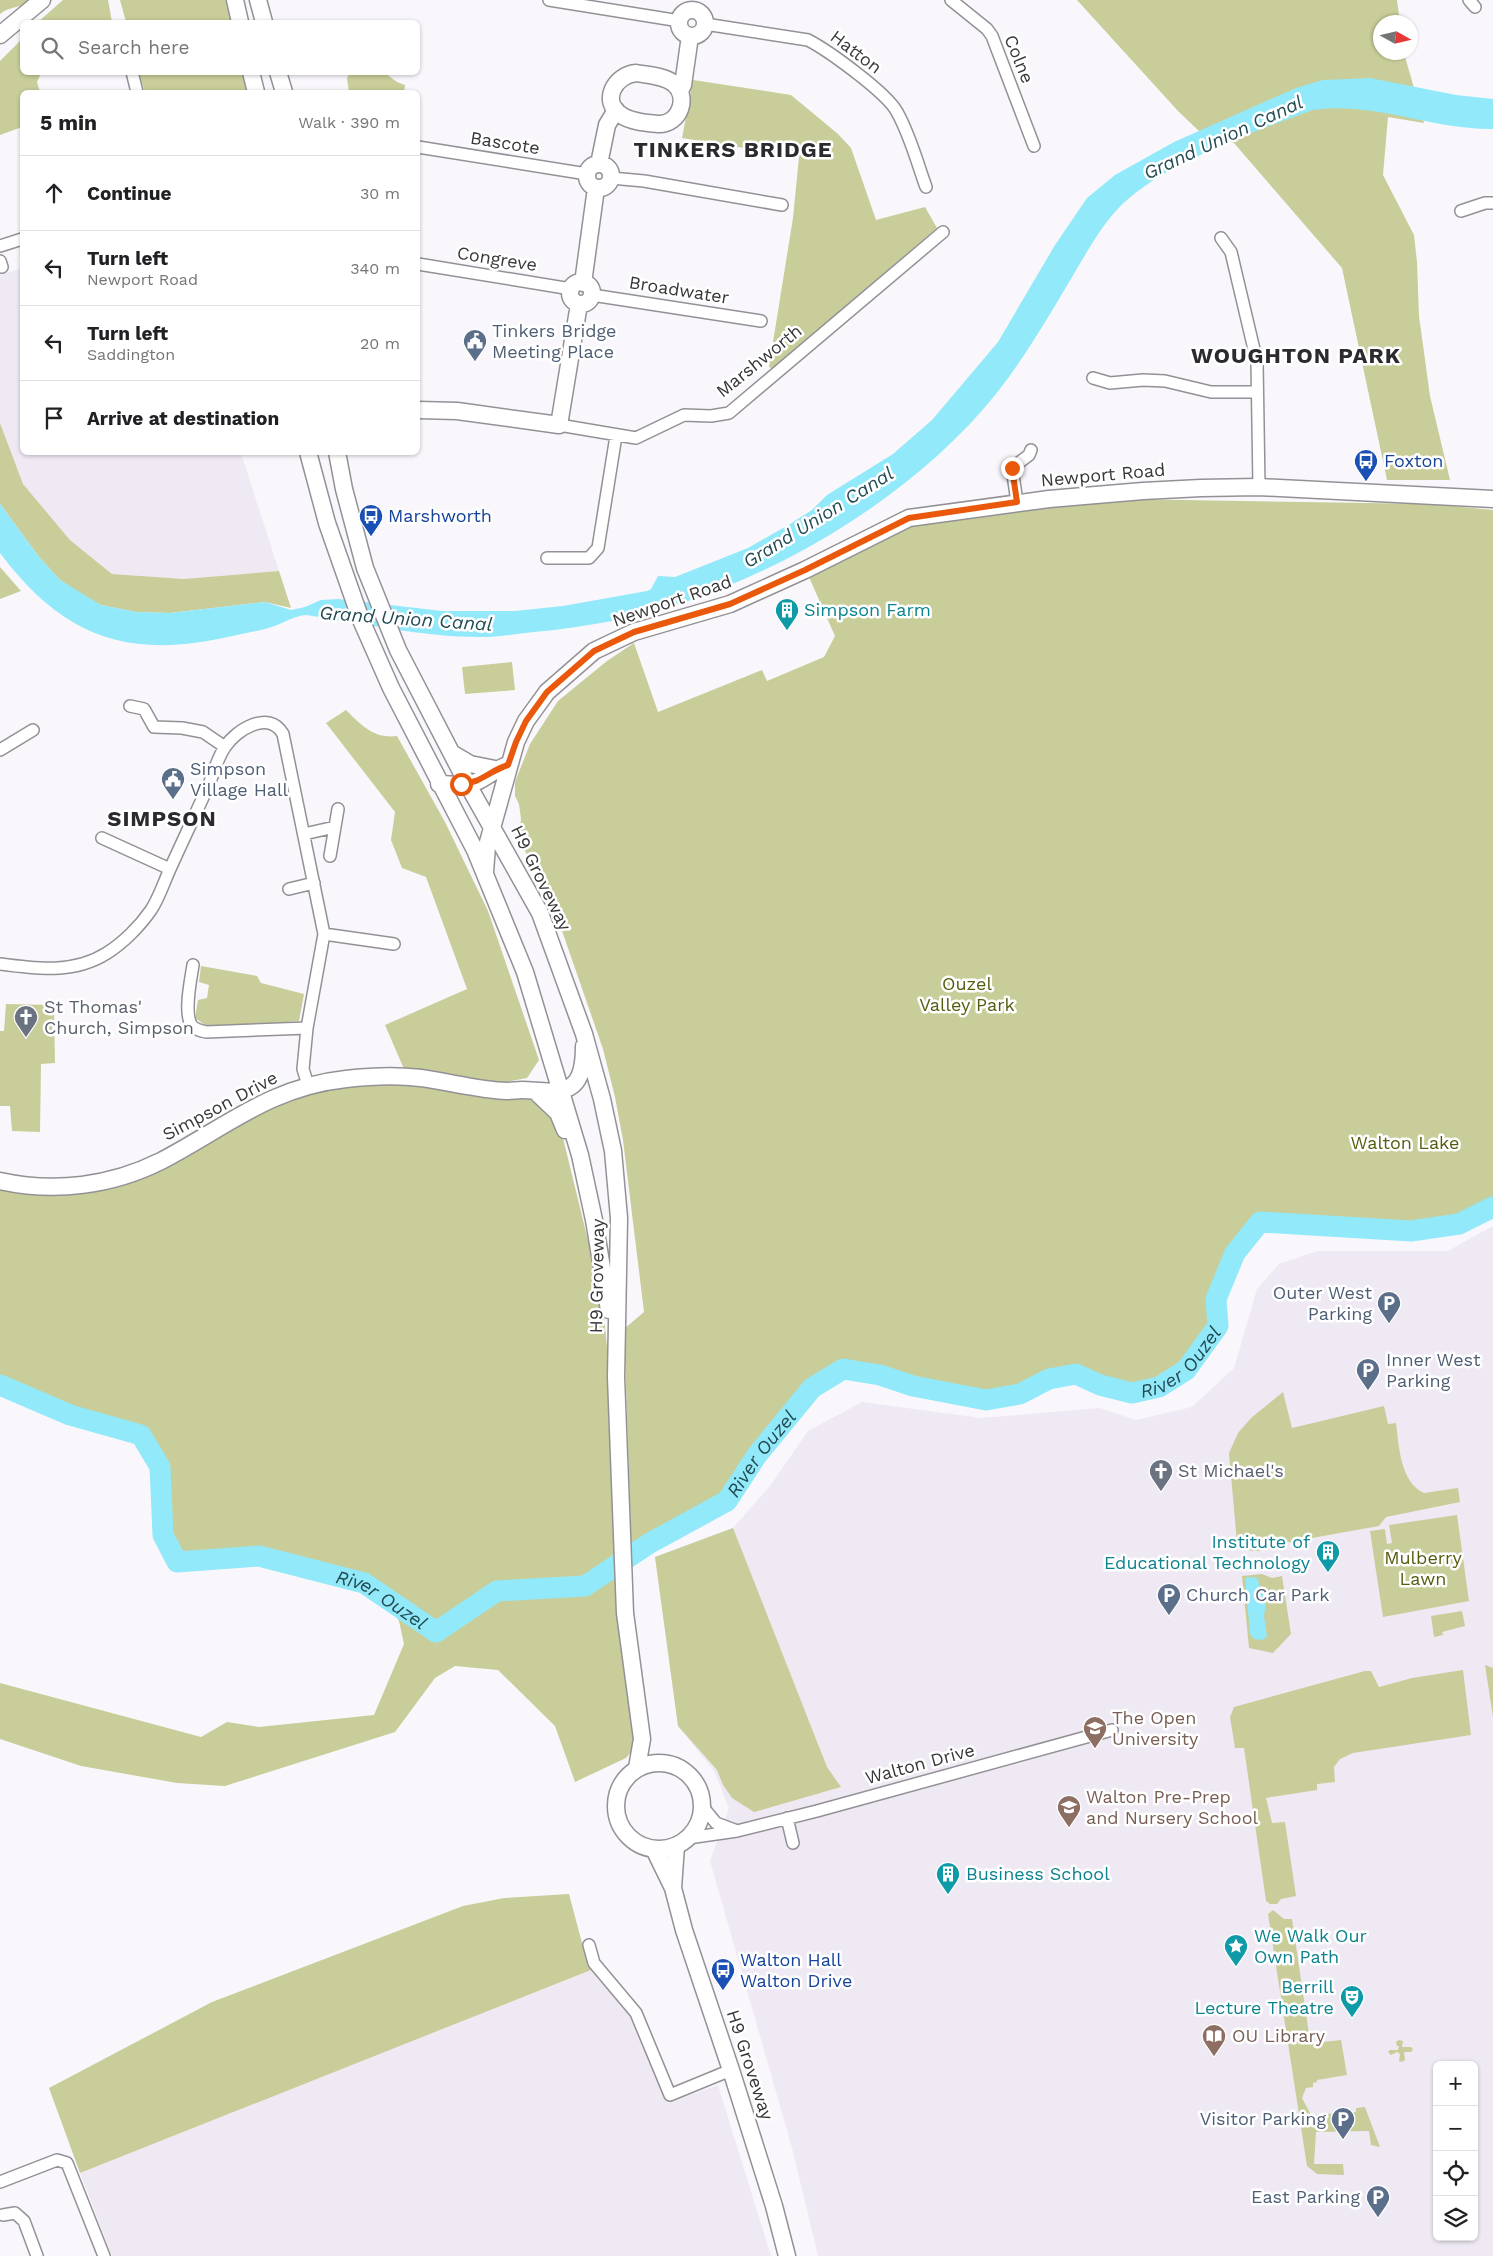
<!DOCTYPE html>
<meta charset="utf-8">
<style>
:root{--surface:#fff;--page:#f2f2f2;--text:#202124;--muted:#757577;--line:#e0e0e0}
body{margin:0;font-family:"Work Sans",sans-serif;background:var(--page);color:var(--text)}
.controls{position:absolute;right:15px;bottom:15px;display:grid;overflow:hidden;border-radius:8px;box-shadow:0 1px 4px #0004}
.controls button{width:45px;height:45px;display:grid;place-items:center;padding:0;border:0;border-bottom:1px solid var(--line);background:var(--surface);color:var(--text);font:25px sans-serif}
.compass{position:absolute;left:1373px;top:15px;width:45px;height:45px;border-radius:50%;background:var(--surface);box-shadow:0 1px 4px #0004;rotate:98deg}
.stop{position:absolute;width:15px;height:15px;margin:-11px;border:4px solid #ea580c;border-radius:50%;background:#fff}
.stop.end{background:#ea580c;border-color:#fff;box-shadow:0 1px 5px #0008}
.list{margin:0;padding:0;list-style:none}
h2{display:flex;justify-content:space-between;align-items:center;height:65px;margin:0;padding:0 20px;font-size:21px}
h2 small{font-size:16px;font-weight:400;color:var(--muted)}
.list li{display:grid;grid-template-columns:32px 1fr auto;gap:15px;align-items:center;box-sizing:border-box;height:75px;padding:0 20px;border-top:1px solid var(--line)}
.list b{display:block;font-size:19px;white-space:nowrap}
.list p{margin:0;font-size:16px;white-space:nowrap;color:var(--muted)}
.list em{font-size:16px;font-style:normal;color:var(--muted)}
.icon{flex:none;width:28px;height:28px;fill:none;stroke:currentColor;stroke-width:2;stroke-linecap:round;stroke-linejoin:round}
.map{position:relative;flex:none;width:1493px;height:2256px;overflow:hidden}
.search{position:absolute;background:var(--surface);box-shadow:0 1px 4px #0004;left:20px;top:20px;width:400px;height:55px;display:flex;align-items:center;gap:12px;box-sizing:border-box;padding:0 18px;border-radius:8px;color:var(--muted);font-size:19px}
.panel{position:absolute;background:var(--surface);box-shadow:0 1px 4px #0004;left:20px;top:90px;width:400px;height:365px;border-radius:8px}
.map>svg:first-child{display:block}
</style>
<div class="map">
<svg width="1493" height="2256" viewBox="0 0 1493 2256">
<rect width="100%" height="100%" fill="#f9f7fb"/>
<path fill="#efe9f4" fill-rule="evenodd" d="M22,268v184l219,1 38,118 -95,8 -72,-5 -42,-34 -47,-56 -23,-61v-148z
M1493,1226v1030h-675l-26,-108 -82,-287 19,-53 -15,-37 -36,-45 -23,-169 78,-29 37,-42 38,-55 54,-29 119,16 119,-10 36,12 56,-13 42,-39 23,-79 22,-25 38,-13h131zM1437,2065h37v172h-37z
M591,1970l40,45 37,88 50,-18 53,171h-659l-32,-83z"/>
<path fill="#c8cd99" d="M0,0h32c-9,8 -23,6 -32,14z
M63,0h45l4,22h-74z
M120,0h107l5,22h-106z
M1077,0h320l3,22h-20v30l24,1 20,70 -36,-6 -5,58 31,60 3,27 2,54 11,80 20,84h-63l-45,-212 -108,-125 -35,-12 -21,-20z
M22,39v33l19,1 -4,9 3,10h-18v35l-22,8v-74z
M139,73h104l5,19h-103z
M350,73h35l12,9 8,3 -1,7h-55l-2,-14z
M693,80l98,15 47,39 13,14 25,72 49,-13 12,21 -164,141 -4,-2 24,-149 6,-61 -117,-19z
M0,423l23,61 47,56 42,34 72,5 95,-8 12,37 -26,-6 -95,11 -34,-1 -35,-7 -22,-12 -19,-13 -21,-23 -39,-53z
M1123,499l308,5 62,6v697l-34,17 -48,7 -151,-9 -25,31 -19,46 2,27 -18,31 -7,7 -34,23 -27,6 -32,-8 -24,-11 -27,5 -29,15 -34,6 -73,-14 -33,-11 -37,-6 -31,19 -55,67 -30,46 -77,42 -27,18 19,178 -16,19 -51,24 -20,-56 -57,-56 -43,-4 -20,12 -40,54 -170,54 -48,-3 -96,-17 -81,-27v-56l201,54 26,-15 32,5 115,-12 30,-71 -5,-23 -14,-24 -21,-14 -105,-27 -82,6 -14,-27 -3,-68 -19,-32 -71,-20 -70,-30v-204l110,-1 105,-52 130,-49 177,11 29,25 11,19 40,164 8,77 12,159 9,-3 -7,-202 20,-17 -21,-172 -8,-43 -12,-48 -43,-124 -41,-87 2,-19 -2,-15 -4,-8v-14l15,-38 28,-43 49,-40 27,-18 24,69 104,-42 5,11 57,-24 11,-21 -26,-59 105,-52 90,-15z
M0,567l21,24 -21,8z
M512,662l3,28 -50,4 -3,-27z
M346,710c15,15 28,29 51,26l48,86 43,89 51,149 -12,18 -27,5 -96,-14 -19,-44 82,-36 -41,-112 -24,-9 -11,-28 4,-28 -69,-89z
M201,966l56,10 4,7 43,11 -5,27 -90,7 -14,-10 3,-18 9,-2 2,-13 -10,-3z
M6,1004l48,1 1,58 -14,1 -1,68 -28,-1 -2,-25h-10v-75h4z
M1283,1392l9,36 92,-22 4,18 8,-1c3,23 4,59 28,70l34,-5 2,14 -74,15 -7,9 -95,17v3c-15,3 -36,11 -47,-3l-8,-90 9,-20 13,-15z
M1457,1515l12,86 -86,16 -13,-86 15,-2 2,15 5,-1 -3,-18z
M733,1528l94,239 14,20 -87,25 -22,-14 -9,-13 -6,-15 -39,-44 -23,-169z
M1262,1574l10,4 10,-2 9,58 -18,19 -24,-5 -7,-72z
M1462,1611l3,15 -23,6 1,3 -9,2 -3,-21z
M1485,1665l8,3v49z
M1463,1670l8,65 -118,18 -13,6 -6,8 1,15 -18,2v6l-51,8 6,25 13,-1 11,74 -15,3 -4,5h-7l-4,-3 -22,-153h-9l-5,-31 4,-10 131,-36h6l8,16 33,-9z
M569,1894l17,64 5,12 -511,203 -31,-85 163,-86 251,-96 41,-8z
M1273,1910l11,9h8l17,115 -4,2v8l36,-4 6,35 -30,5v2l-4,1v4l-7,1 -4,10 9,17 45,-3v-4l9,-1 15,40 -9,-2 -2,-14 -53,1 -2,32h29l1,11 -27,-1 -10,-8 -39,-252z
M1399,2040l4,1 -1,6h9l2,2 -2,3h-7l1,8 -3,2 -3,-1 1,-7 -3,-2 -6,3 -3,-3 2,-2h8l1,-4h-2l-1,-4z"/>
<path fill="#92e9fa" d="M1370,78l86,17 37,4v30c-61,1 -119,-28 -180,-19 -58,21 -158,56 -198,102 -16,18 -28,40 -40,60 -25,42 -49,84 -79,122 -74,92 -191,166 -302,205 -51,18 -106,28 -160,33 -18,2 -36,5 -54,5 -58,0 -117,-14 -174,-22 -11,1 -19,6 -29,10 -12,5 -27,7 -40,10 -105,25 -171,6 -237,-82v-49l39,53 21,23 41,25 35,7 34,1 95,-11 26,8 14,-3 16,-7 17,-1 104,12h73l48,-5 84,-15 4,-2 7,-13 17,1 73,-29 42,-24 22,-14 15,-15 66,-41 39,-34 66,-78 57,-97 32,-47 28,-23 59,-33 122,-54 27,-8z
M1252,1577l5,1 9,25 -2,13 3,20 -4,4 -9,-1 -4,-5 -5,-56z"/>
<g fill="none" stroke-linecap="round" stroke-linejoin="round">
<path stroke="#92e9fa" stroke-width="21" id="s1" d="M0,1385l70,30 71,20 19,32 3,68 14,27 82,-6 105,27 72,49 61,-41 88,-5 65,-43 77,-42 30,-46 55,-67 31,-19 37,6 33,11 73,14 34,-6 29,-15 27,-5 24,11 32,8 27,-6 27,-17 32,-44 -2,-27 19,-46 25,-31 151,9 48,-7 34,-17"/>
<g stroke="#949196" stroke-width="14">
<path id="street" d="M549,0l131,21
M951,0l36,29 5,7 42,110
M1469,0l6,7
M705,24l103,16c21,11 79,53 89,72 13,23 20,50 29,75
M132,72l5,20
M418,147l169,27
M611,178l33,3 138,24
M1461,211l24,-8h8
M1221,238l10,14 26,110 2,125
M0,246l22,-7
M0,261l2,6
M418,264l147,24 6,4
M592,295l169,26
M1093,378l17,5 33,-3 22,1 46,11h46
M559,425l77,13 48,-23 27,1 18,-3 214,-181
M1017,502l-5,-34 17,-13 2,-5
M547,558h42l9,-10 18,-112
M130,706l14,3 10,18 28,1 21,4 22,15
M0,750l33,-20
M304,834l31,-7
M102,838l68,31
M330,856l8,-47
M289,889l25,-6
M324,934l70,10
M0,964c37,5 74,10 107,-11 16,-10 33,-27 44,-43 8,-12 13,-28 19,-41 13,-29 27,-58 40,-87 4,-11 8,-25 15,-35 11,-17 44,-38 58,-13l41,200 -17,94 -4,41 5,16
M193,965c-2,14 -10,49 -1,61 4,4 9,5 14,6l101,-4
M702,1806l14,17 21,8
M787,1818l6,25
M688,1838l49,-7 80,-20 295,-81
M589,1945l5,18 42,50 34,82 61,-25
M0,2182l57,-22 10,3 37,93
M3,2215l12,-2 9,8 13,35"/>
</g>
<g stroke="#949196" stroke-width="19">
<path id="secondary" d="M235,0l5,22
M258,0l6,22
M679 23a13 13 0 1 1 26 0a13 13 0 1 1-26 0Z
M0,35l42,-35
M251,72l5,20
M278,72l6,20
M636,73c11,2 28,3 37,10 17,13 7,42 -15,41 -11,-1 -27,-2 -37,-9 -21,-14 -6,-40 15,-42z
M680,91l3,-6 7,-49
M599,164l8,-39 9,-15
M587 176a12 12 0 1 1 24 0a12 12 0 1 1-24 0Z
M570 293a11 11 0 1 1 22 0a11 11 0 1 1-22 0Z
M583,283l13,-95
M418,410l39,1 102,14 20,-121
M308,452l19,71 34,97 30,68 84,162 50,122 55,183 14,65 15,90
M337,452l7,37 21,79 33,82 70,135 72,128 44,121 18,65 11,52 6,67 -3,159 9,236 17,126 -5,29
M453,754l17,10 25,5
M439,784c12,0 26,3 37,-2 11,-5 19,-13 32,-17
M485,872l2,-26 29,-104 10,-21 21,-29 47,-41 40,-19 96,-28 75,-34 104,-52 140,-19 94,-8 58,-3 58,-1 234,12
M536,1092l22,21 7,17
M0,1181c55,12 111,5 161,-20 65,-34 109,-74 185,-82 25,-3 51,-4 75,-1 29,4 57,12 86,13 5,0 10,-1 15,-1 16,0 34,5 48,-3 13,-7 14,-29 14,-41
M616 1806a43 43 0 1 1 86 0a43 43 0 1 1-86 0Z
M654,1849l19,39 11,42 47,140 43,136 13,50
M673,1888l3,-42"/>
</g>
<use href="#street" stroke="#fff" stroke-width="11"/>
<use href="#secondary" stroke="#fff" stroke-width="16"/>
</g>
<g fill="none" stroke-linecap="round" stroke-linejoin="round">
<path stroke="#ea580c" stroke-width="6" d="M461,784c18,0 30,-14 47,-19l8,-23 10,-21 21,-29 47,-41 40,-19 96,-28 75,-34 104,-52 108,-16 -5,-34"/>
</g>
<defs>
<g id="civic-pin" transform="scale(1.25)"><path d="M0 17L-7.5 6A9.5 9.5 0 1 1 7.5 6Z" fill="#5c6f8a" stroke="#fff"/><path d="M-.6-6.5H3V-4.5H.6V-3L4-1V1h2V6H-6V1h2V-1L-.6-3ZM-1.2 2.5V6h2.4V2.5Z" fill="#fff"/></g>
<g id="bus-pin" transform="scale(1.25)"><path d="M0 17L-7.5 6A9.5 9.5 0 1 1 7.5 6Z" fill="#1a4fb4" stroke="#fff"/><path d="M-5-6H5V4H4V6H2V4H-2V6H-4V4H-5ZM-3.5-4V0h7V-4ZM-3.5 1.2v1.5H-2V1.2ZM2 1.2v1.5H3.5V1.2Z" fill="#fff"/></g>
<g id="building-pin" transform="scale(1.25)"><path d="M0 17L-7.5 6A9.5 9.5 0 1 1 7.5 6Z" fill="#0f9aa8" stroke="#fff"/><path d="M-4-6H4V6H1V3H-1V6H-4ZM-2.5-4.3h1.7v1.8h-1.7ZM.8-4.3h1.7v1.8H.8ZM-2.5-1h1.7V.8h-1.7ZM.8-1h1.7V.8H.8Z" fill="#fff"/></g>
<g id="church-pin" transform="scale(1.25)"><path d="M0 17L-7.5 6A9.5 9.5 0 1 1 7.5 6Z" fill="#6b7280" stroke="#fff"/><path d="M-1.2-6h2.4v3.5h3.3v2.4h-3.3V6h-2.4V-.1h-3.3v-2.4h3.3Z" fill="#fff"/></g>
<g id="parking-pin" transform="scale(1.25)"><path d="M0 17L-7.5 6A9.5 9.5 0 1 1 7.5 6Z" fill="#5c6f8a" stroke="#fff"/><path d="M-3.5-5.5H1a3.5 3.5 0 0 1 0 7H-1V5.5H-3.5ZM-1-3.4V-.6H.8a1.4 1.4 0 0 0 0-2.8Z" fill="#fff"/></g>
<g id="university-pin" transform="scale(1.25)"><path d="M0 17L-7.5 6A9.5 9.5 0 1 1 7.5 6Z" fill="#8d6e63" stroke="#fff"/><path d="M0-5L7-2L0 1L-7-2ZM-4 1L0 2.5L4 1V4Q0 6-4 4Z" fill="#fff"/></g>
<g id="school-pin" transform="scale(1.25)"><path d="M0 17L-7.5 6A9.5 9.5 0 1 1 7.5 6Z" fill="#8d6e63" stroke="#fff"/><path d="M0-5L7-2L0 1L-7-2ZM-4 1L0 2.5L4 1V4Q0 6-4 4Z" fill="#fff"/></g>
<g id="sight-pin" transform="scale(1.25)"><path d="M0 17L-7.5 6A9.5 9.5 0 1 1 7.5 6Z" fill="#0f9aa8" stroke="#fff"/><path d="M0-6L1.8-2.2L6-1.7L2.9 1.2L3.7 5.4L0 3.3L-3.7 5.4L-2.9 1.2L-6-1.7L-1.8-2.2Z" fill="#fff"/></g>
<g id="theatre-pin" transform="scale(1.25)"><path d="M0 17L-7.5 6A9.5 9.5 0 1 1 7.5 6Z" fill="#0f9aa8" stroke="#fff"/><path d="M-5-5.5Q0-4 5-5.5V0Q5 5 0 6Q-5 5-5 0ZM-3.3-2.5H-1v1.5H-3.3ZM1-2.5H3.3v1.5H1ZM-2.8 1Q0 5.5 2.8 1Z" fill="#fff"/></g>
<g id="library-pin" transform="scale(1.25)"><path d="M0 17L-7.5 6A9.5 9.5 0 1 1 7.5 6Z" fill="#8d6e63" stroke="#fff"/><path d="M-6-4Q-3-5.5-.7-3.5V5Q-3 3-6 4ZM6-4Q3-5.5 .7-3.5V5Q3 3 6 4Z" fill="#fff"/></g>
</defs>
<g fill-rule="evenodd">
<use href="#civic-pin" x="475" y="341"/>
<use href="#bus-pin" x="1366" y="461"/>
<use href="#bus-pin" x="371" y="516"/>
<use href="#building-pin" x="787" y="610"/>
<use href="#civic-pin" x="173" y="779"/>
<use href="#church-pin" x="26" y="1017"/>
<use href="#parking-pin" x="1389" y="1303"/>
<use href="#parking-pin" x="1368" y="1370"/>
<use href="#church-pin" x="1161" y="1471"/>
<use href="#building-pin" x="1328" y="1552"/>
<use href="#parking-pin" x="1169" y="1595"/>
<use href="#university-pin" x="1095" y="1728"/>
<use href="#school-pin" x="1069" y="1807"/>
<use href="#building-pin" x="948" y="1874"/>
<use href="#sight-pin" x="1236" y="1946"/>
<use href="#bus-pin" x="723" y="1970"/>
<use href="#theatre-pin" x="1352" y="1997"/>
<use href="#library-pin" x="1214" y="2036"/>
<use href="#parking-pin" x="1343" y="2119"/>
<use href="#parking-pin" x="1378" y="2197"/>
</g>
<g text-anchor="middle" stroke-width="5" stroke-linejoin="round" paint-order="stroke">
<g font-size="18" fill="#373638" stroke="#fff">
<text transform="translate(856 52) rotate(37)" y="6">Hatton</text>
<text transform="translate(1019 59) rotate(68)" y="6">Colne</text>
<text transform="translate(505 143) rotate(9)" y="6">Bascote</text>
<text transform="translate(497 259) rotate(9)" y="6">Congreve</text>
<text transform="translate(679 290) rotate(9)" y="6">Broadwater</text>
<text transform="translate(759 361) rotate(-39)" y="6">Marshworth</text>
<text transform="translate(1103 475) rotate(-5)" y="6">Newport Road</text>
<text transform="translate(672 601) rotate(-19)" y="6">Newport Road</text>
<text transform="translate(541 878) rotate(64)" y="6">H9 Groveway</text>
<text transform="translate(220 1106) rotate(-28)" y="6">Simpson Drive</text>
<text transform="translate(597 1276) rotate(-89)" y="6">H9 Groveway</text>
<text transform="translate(920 1764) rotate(-15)" y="6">Walton Drive</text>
<text transform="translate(750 2065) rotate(72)" y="6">H9 Groveway</text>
</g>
<g font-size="18" fill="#4e5e75" stroke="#fff" text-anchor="start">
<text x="492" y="337">Tinkers Bridge<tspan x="492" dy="21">Meeting Place</tspan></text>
<text x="190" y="775">Simpson<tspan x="190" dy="21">Village Hall</tspan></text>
<text x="1372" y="1299" text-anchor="end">Outer West<tspan x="1372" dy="21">Parking</tspan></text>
<text x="1386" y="1366">Inner West<tspan x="1386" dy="21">Parking</tspan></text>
<text x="1186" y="1601">Church Car Park</text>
<text x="1326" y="2125" text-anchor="end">Visitor Parking</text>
<text x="1360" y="2203" text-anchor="end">East Parking</text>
</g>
<g font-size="18" fill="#164399" stroke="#fff" text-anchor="start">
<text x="1384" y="467">Foxton</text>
<text x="388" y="522">Marshworth</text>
<text x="740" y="1966">Walton Hall<tspan x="740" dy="21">Walton Drive</tspan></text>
</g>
<g font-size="18" fill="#0d838f" stroke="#fff" text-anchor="start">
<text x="804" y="616">Simpson Farm</text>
<text x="1310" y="1548" text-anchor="end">Institute of<tspan x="1310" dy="21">Educational Technology</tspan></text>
<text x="966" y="1880">Business School</text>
<text x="1254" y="1942">We Walk Our<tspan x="1254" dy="21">Own Path</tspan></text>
<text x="1334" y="1993" text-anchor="end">Berrill<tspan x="1334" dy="21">Lecture Theatre</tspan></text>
</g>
<g font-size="18" fill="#585b0f" stroke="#fff">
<text x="967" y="990">Ouzel<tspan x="967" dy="21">Valley Park</tspan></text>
<text x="1405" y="1149">Walton Lake</text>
<text x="1423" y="1564">Mulberry<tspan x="1423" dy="21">Lawn</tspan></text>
</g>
<g font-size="18" fill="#5b616d" stroke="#fff" text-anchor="start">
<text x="44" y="1013">St Thomas'<tspan x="44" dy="21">Church, Simpson</tspan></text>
<text x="1178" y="1477">St Michael's</text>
</g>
<g font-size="18" fill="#785e54" stroke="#fff" text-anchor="start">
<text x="1112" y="1724">The Open<tspan x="1112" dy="21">University</tspan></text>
<text x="1086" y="1803">Walton Pre-Prep<tspan x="1086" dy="21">and Nursery School</tspan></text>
<text x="1232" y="2042">OU Library</text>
</g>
<g font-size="19" font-style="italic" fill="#234b53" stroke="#fff">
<text transform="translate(1223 137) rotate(-25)" y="7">Grand Union Canal</text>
<text transform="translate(818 517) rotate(-32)" y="7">Grand Union Canal</text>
<text transform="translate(406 618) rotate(4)" y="7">Grand Union Canal</text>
<text dy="7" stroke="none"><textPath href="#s1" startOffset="1429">River Ouzel</textPath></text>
<text dy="7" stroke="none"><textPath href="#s1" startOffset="949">River Ouzel</textPath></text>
<text dy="7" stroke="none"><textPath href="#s1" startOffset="499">River Ouzel</textPath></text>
</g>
<g font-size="22" font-weight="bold" letter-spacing="1" fill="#2c2a2e" stroke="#fff">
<text x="733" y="157">TINKERS BRIDGE</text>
<text x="1296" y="363">WOUGHTON PARK</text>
<text x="162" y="826">SIMPSON</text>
</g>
</g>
</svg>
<div class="controls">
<button>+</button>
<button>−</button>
<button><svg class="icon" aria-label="locate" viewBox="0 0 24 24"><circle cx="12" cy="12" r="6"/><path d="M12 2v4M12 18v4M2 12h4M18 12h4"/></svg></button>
<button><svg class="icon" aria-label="layers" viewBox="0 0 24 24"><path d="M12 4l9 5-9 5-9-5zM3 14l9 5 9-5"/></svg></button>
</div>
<svg class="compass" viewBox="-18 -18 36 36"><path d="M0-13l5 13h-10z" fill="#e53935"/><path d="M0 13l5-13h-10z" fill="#757577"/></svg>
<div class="stop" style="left:461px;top:784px"></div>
<div class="stop end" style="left:1012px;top:468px"></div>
<div class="search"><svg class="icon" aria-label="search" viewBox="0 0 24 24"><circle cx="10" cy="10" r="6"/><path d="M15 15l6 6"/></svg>Search here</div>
<section class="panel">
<h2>5 min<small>Walk · 390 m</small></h2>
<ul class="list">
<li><svg class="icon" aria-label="ahead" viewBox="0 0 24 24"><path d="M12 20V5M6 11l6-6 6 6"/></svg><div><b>Continue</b></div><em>30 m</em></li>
<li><svg class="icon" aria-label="left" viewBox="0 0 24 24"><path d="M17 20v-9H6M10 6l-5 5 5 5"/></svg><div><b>Turn left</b><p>Newport Road</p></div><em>340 m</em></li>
<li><svg class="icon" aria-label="left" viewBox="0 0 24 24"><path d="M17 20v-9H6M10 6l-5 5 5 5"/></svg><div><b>Turn left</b><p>Saddington</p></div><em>20 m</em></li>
<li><svg class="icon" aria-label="arrive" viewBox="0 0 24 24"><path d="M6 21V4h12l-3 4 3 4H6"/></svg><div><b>Arrive at destination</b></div></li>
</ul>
</section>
</div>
